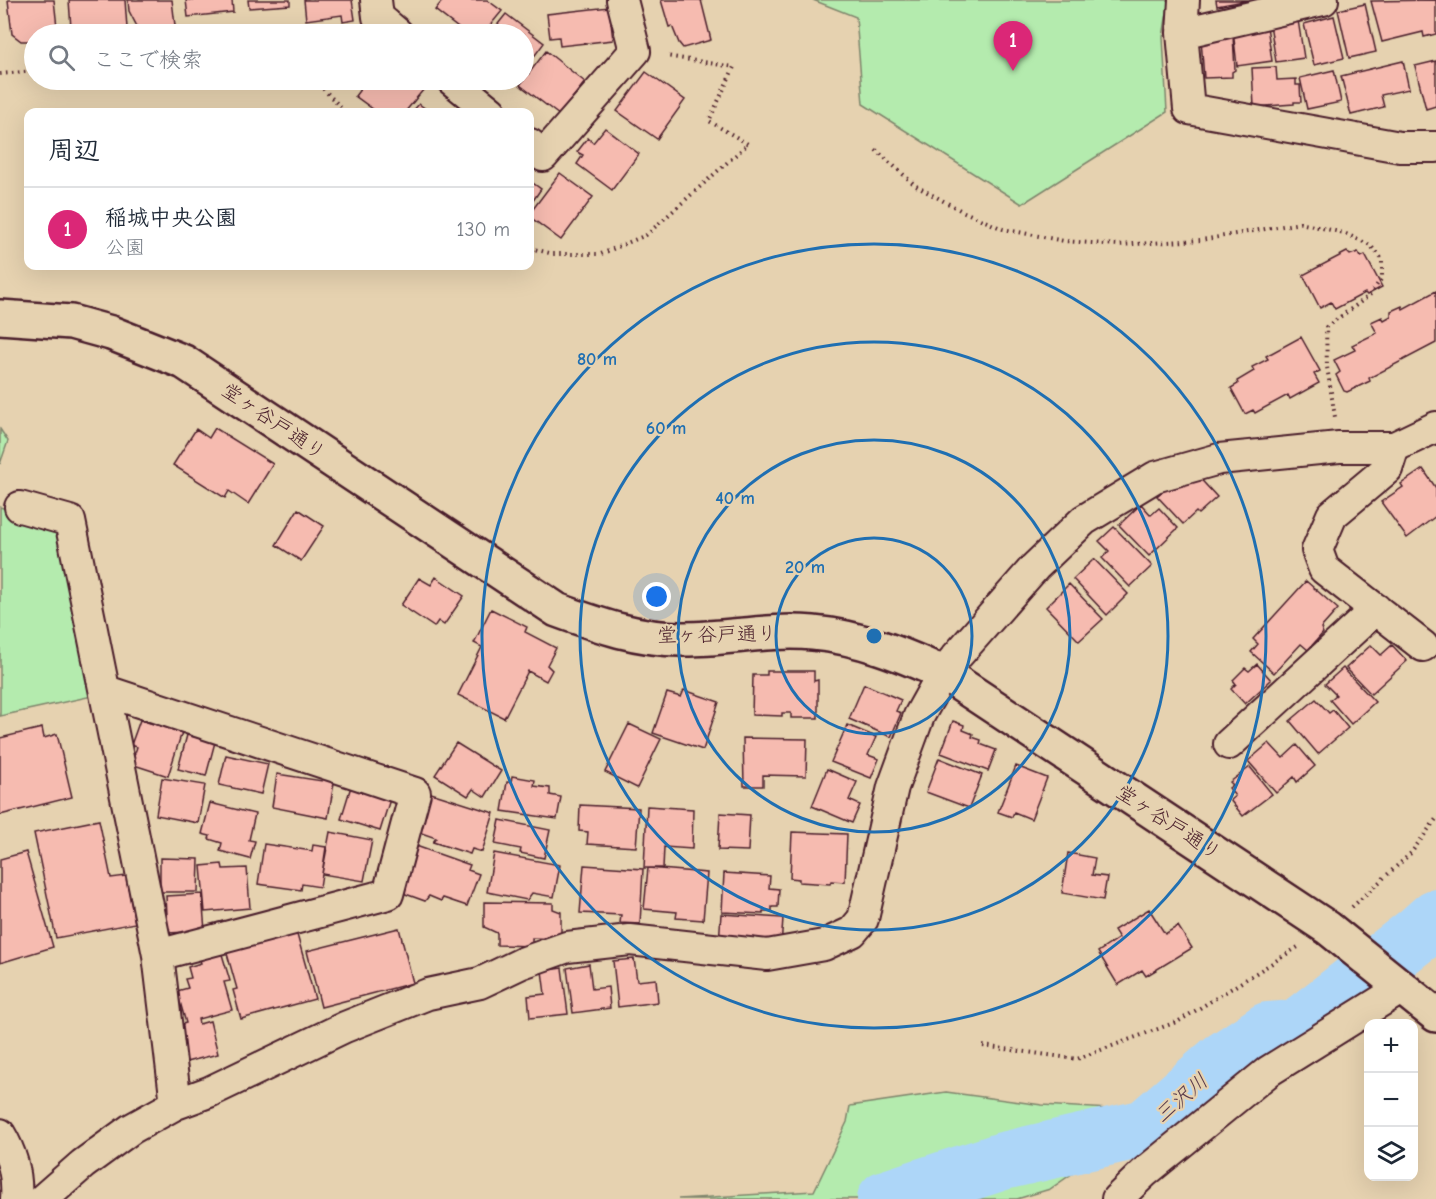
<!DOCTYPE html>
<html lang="ja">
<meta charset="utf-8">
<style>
:root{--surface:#fff;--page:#f6f6f7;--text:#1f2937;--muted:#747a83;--line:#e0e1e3;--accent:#db2777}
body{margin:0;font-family:"Comic Neue","Klee One",sans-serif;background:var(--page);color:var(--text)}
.controls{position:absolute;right:18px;bottom:18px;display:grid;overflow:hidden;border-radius:12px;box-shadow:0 6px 24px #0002}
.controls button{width:54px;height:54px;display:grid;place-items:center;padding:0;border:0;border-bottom:2px solid var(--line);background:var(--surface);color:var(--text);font:30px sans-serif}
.you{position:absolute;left:657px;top:597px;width:21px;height:21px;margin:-15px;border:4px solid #fff;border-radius:50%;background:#1a73e8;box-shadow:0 0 0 9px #1a73e833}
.badge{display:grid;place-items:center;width:39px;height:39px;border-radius:50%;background:var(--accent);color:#fff;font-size:20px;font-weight:700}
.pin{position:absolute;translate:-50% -50px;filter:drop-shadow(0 2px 3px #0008)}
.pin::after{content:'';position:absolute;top:32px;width:21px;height:18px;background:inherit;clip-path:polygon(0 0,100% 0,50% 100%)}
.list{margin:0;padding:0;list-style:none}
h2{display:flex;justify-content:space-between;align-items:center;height:78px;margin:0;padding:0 24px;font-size:26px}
h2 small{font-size:20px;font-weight:400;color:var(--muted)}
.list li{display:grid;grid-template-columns:39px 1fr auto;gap:18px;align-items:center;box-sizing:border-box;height:84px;padding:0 24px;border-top:2px solid var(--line)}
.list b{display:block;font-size:22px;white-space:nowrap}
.list p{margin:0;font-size:20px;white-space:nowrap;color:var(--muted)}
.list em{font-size:20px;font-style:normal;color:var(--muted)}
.icon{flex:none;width:33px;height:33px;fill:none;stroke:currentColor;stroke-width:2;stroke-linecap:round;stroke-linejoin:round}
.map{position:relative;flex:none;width:1436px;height:1199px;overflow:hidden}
.search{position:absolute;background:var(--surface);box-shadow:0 6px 24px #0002;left:24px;top:24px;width:510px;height:66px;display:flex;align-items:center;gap:15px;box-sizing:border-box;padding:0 21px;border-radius:33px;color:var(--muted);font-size:22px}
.panel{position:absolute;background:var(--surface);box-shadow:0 6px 24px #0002;left:24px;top:108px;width:510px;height:162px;border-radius:12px}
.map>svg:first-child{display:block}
</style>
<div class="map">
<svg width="1436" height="1199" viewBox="0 0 1436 1199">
<rect width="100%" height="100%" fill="#e6d2b0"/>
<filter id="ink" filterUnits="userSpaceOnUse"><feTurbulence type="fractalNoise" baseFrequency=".0167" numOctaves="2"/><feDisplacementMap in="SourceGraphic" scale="12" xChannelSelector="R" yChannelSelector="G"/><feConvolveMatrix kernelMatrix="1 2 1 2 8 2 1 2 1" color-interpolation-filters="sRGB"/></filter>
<g filter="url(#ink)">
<path fill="#b4ebae" stroke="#7f856c" stroke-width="1.5" d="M813,0h356l-6,37 4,75 -145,92 -159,-100 -7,-87z
M0,429l8,12 -8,23z
M0,507l60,20 37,168 -97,21z
M946,1092l96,13 119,7 -111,77 -33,10h-339l136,-8 33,-69 3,-16z"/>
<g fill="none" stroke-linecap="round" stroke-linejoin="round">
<path stroke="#add6f8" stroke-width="58" d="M886,1199l117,-38 143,-33 77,-67 45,-30 28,-2 122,-95 18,-16"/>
</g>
<path fill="#f6bbb0" stroke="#4a1f2b" stroke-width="1.5" d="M8,0h46l3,27 -16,2 -2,5h-5l-1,7h-12l-9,-7z
M69,0h56l2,28 -6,6h-43l-7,-6z
M128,0h44l4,34h-35l-12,-23z
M186,0h46l1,12 -45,5z
M248,0h42v5l-41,3z
M304,0h48l3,20 -12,2 -1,-7 -36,5z
M443,0h44l15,11 -19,23h-17l-31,-24z
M661,0h40l10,40 -28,8 -4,-5 -7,-17 -3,1z
M1216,0h33l-32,6z
M1436,0v34l-12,3 -1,-5 -41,10 -11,-41z
M1365,4l11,48 -27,6 -11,-48z
M609,7l4,33 -53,6 -1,-9 -9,1 -3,-24z
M506,14l38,29 -20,27v-36h-34z
M1334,16l10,42 -30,7 -10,-41z
M1298,20l6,38 -28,4 -6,-38z
M1267,26l5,35 -35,5 -4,-36z
M336,31l2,3h-22v-1z
M1233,36l2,34 -3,2v5l-28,1 -3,-39z
M546,51l39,31 -26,33 -39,-30z
M1403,61l6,28 -28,6 3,12 -33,8 -10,-39z
M1436,61v45l-10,3 -11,-43z
M1276,67l1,13 19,-1v6h4l1,17h-7v2l-40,3 -2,-39z
M1334,70l7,32 -34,7 -7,-31z
M646,72l39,28 -28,39 -40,-28z
M367,80h44l13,9 -19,23h-28l-22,-16z
M419,104l11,8h-18z
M605,128l34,26 -27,36 -35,-26 6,-9 -6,-3 11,-14 5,5z
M560,173l33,24 -32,43 -31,-23v-4z
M530,181l11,8 -11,16z
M1347,252l3,3 8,-3 3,5 4,-2 17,32 -15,8 -2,-2 -30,16 -4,-7 -11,6 -17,-33z
M1436,291v52l-67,35 1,3 -23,11 -3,-1 -8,-16 4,-3 -6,-12 21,-10 -3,-5 25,-12 -6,-11 11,-5 2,3 7,-4v-5l11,-5 1,3z
M1301,337l19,34 -6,3 5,9 -29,16 -2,-4 -33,18 -2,-3 -8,4 -14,-26 7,-4 -1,-3 17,-10 -2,-4 16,-8 -2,-3z
M215,428l58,36 -25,40 -19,-13 -4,7 -52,-33 23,-36 13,9z
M1423,469l13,19v28l-29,22 -26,-36 22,-15 -2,-3z
M1195,473l22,24 -19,17 -2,-2 -13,12 -26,-28 15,-14z
M1141,504l10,11 8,-7 19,20 -29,28 -30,-31z
M298,509l26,17 -23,35 -25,-16z
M1114,527l38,39 -22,21 -28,-29 7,-7 -10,-10z
M1094,559l34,35 -21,21 -34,-36z
M436,577l28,19 -20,29 -6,-4 -4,6 -33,-22 18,-27 12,7z
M1306,581l32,28 -17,19 2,5 -15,17 -7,-6 -27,29 -23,-21 7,-8 -5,-5z
M1069,584l34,35 -24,22 -33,-34z
M491,609l36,18 -2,5 31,16 -9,17 5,5 -6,11 -18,-10 -24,47 -46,-23 24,-48 -8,-4z
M1371,645l10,10 11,-10 15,16 -36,33 -25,-26z
M1257,664l14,16 -26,24 -14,-15 5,-5 -3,-4 12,-12 4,3z
M1343,668l32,34 -24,22 -21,-24 6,-5 -11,-11z
M767,671h47v10l4,-1v38h-27v-5h-9v3l-30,-1 1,-40h14z
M864,684l37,16 -5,11 5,2 -10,24 -42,-18z
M684,690l35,12 -16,48 -50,-17 14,-40 14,4z
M1316,699l13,14 4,-3 15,18 -30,26 -28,-33z
M140,720l17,5 2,-4 13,4 -1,4 11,3 -14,44 -37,-12 6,-17 -6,-2z
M953,721l11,4 -1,5 10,4 -1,3 9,3 -1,4 16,6 -8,21 -47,-18z
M629,724l32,15 -24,49 -32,-16z
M847,725l29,12 -8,18 11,4 -8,19 -40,-16z
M42,728l2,10 13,-4 15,63 -72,18v-77z
M187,735l28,7 -9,34 -28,-7z
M743,738l64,1 -1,37 -43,-1v11h-19z
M456,743l45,28 -16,26 -12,-8 -5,7 -33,-21z
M1269,743l14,15 14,-13 18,21 -18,16 -3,-5 -18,16 -28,-32z
M226,755l42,9 -7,30 -42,-9z
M939,758l43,17 -13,33 -43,-16z
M1016,766l31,12 -16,41 -17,-7 -2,5 -14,-5z
M1250,767l22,27 -29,22 -13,-16 5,-4 -6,-8 4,-3 -3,-3z
M827,769l30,13 -8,18 11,5 -8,18 -40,-17z
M277,774l45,7 1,-6 12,2 -7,41 -56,-11z
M512,776l23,4 -1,6 16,2v7l11,2 -4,22 -55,-8 5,-29h4z
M162,778l43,7 -7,38 -42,-8z
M352,783l39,13 -11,35 -39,-12z
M428,792l66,21 -12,39 -10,-3 -2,5 -37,-12 3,-4 -23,-8z
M210,803l45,11 -6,26 6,1 -5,18 -30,-8 2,-8 -13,-4 1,-3 -8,-2z
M580,805l59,3 -3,39 -49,-3 1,-12 -9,-1z
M647,806l46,3 -1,40 -28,-2 -1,21h-19z
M720,813l30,2 -2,36 -30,-1z
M99,820l12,58 15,-2 9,47 -79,15 -22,-105z
M500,820l50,10 -6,28 -24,-5 1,-4 -26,-5z
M330,832l42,8 -8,41 -42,-7z
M792,832l55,2 -2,48 -14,-1 -1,3 -31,-2v-3l-9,-1z
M264,844l48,7 1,-6 13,2 -6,40 -18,-3 -1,6 -43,-6z
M416,846l54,19 -2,5 11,4 -12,32 -24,-8 -2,3 -12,-5 -4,5 -25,-9z
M26,852l27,95 -53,16v-104z
M494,853l66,12 -6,32 -22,-4 -5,7 -40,-8z
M1068,853l27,5 -3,17 15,2 -4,23 -41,-7z
M160,858l39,1 -1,33h-38z
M222,864l1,5 24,-1 3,40 -45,4 -4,-46z
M584,865l59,4 -3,55 -20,-1 1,-8 -41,-2z
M648,868l59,5 -4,47 -27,-2 1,-6 -33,-3z
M724,873l46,3 -1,12 10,1 -1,18h-6v4h-9v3l-41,-2z
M202,894l3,37 -37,2 -2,-37z
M484,902l69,1v6l8,3v27l-29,-1v8l-35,-1v-12l-13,-6z
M1149,909l16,25 13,-8 14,22 -46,28 -4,-6 -24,15 -20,-33 21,-14 -5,-8z
M721,914l62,4 -2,29 -62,-4z
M399,928l14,55 -92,24 -14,-56z
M296,931l19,68 -74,20 -8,-29 4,-1 -11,-39z
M221,951l9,30 -6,1 8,28 -34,9 1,5 11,-3 8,33 -32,8 -10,-36 10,-3 -9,-32 11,-3 -3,-9 6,-1 -3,-11 13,-4 -2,-6z
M634,959l3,22 19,-2 2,23 -40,5 -5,-46z
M589,964l3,25 16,-2 2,21 -37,5 -6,-45z
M562,968l6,46 -38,4 -2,-22 17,-2 -3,-23z"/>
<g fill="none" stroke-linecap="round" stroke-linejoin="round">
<g stroke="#4a1f2b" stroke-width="34">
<path id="minor" d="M376,0l2,17 20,17
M1184,0l-2,33 7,76 211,38h36
M1182,33l141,-33
M452,80l39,32
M530,144l13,12 92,-105 -13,-51
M1394,447l-7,22 -55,46 -15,35 7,19 99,77
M20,507l50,14 88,434 18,149
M106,691l309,102 -27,101 -230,61
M1229,744l147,-135
M0,1134c12,20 18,41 16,65
M43,1199l40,-35 48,-35 45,-25 33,-12 136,-65 83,-33 52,-11 42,-20 45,-16 63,-7 137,15 57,-10 28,-13 11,-13 30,-132 26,-71 24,-43 13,-16 79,-90 49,-47 71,-43 64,-18 120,-12h55l42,-20
M1117,1199l28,-27 124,-101 133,-83"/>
</g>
<g stroke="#4a1f2b" stroke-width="38">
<path id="tertiary" d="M0,317l71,5 40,11 73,29 373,248c41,15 83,30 128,29 43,0 85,-10 128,-6 46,4 88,21 130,40l385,255 108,87"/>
</g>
<path stroke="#4a1f2b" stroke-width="4" stroke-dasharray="1.5 4.5" stroke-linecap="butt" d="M0,74l34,-3
M315,80l30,32
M876,150l40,36 46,25 41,18 61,12 54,4 83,-5 99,-17 44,10 26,12 12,14v19l-13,18 -43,31 1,40 8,50
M530,248l23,6h48l45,-19 102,-91 -39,-23 25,-54 -68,-11
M1352,907l59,-54 25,-34
M983,1046l94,13 102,-38 119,-74"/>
<use href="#minor" stroke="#e6d2b0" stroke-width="30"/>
<use href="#tertiary" stroke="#e6d2b0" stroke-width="33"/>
</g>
</g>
<g fill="none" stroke="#1f6fb2" stroke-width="3">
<circle cx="874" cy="636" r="98"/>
<circle cx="874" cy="636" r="196"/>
<circle cx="874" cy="636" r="294"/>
<circle cx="874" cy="636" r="392"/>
</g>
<g text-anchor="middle" stroke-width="4.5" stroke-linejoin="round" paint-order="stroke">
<g font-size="20" fill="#4a1f2b" stroke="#e6d2b0">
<text transform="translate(274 421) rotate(34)" y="7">堂ヶ谷戸通り</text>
<text transform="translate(717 634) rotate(-1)" y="7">堂ヶ谷戸通り</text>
<text transform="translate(1169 822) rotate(33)" y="7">堂ヶ谷戸通り</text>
</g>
<g font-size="21" font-style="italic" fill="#593a4a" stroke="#e6d2b0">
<text transform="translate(1181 1098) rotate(-41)" y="7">三沢川</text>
</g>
</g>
<circle cx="874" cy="636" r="9" fill="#1f6fb2" stroke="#e6d2b0" stroke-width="3"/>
<g font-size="18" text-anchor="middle" font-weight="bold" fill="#1f6fb2" stroke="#e6d2b0" stroke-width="4.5" stroke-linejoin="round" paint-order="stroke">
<text x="597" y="365">80 m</text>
<text x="666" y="434">60 m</text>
<text x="735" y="504">40 m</text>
<text x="805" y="573">20 m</text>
</g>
</svg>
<div class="controls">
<button>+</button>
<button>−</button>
<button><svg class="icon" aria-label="layers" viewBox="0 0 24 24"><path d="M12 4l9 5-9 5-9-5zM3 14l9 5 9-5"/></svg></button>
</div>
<div class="you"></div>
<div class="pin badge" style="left:1013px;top:71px">1</div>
<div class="search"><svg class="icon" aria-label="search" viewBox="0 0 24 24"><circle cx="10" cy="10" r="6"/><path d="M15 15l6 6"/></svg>ここで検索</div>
<section class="panel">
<h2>周辺<small></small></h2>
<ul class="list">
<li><span class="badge">1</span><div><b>稲城中央公園</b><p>公園</p></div><em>130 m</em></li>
</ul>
</section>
</div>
